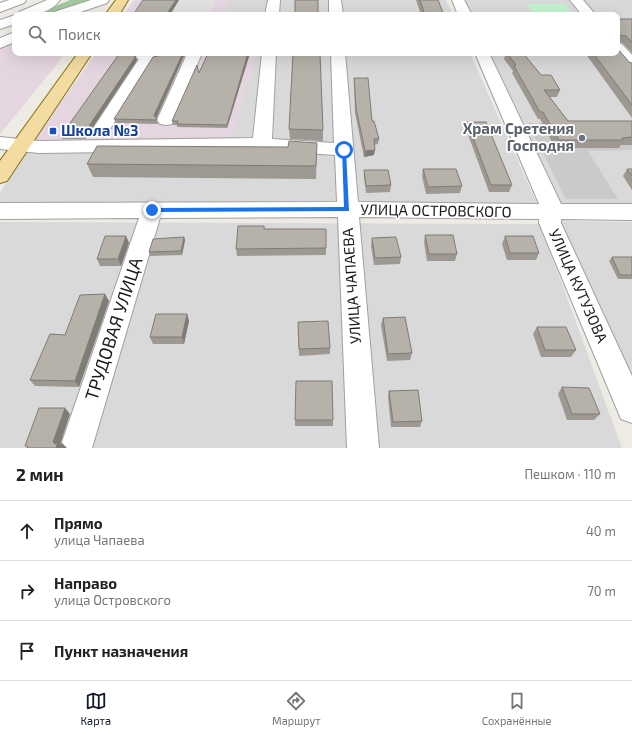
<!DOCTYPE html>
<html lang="ru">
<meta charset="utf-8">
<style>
:root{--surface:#fff;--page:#f2f2f2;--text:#222;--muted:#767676;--line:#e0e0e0;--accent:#111827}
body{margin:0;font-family:"Exo 2",sans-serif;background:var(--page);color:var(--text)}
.stop{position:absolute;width:12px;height:12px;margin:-9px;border:3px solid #1a73e8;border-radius:50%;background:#fff}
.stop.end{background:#1a73e8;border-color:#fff;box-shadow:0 1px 4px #0008}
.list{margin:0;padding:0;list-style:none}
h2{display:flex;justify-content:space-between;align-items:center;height:52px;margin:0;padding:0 16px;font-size:17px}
h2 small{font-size:13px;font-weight:400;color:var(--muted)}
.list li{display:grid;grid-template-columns:26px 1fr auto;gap:12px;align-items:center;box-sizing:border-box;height:60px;padding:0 16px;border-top:1px solid var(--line)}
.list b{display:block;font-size:15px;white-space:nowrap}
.list p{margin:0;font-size:13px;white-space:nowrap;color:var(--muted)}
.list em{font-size:13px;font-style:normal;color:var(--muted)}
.icon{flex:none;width:22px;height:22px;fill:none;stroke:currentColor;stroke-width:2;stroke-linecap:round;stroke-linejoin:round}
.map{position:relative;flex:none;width:632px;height:448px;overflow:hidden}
.search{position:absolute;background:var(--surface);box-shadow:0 4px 16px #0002;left:12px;right:12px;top:12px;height:44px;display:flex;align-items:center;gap:10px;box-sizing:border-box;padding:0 14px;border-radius:8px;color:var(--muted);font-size:15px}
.sheet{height:232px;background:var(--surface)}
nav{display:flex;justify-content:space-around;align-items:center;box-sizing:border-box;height:56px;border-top:1px solid var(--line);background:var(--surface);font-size:11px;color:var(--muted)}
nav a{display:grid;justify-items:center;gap:2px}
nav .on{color:var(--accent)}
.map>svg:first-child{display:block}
</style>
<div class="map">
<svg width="632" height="448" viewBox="0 0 632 448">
<rect width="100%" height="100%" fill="#edebe3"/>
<path fill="#dad9d9" d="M229,0h101v15h-92l-12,-5z
M340,0h106l7,15h-112z
M465,0h167v207l-69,-1 -73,-153h127v-38h-145z
M256,53h76l5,149 -337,1v-10l26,-42 203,-6z
M344,53h126l68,153 -181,-3z
M557,221l75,1v159z
M0,222l540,2 82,224h-622z"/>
<path fill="#e5d5e0" d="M134,0h95l-3,10 12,5h-115z
M15,36v17h51l-66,81v-91z
M96,53h160l-27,92 -203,6z"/>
<path fill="#cacaca" d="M528,123h104v27l-44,1 30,48h-52z"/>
<path fill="#a2c89c" d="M70,0h20l-39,15h-17z"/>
<path fill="#c3f3ce" d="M527,4h38l9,11h-40z"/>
<path fill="#e0e0e0" d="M159,0h57l-7,15h-39l2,-5z"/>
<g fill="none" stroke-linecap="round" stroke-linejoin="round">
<g stroke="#a0a0a0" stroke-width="2">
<path id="minor" d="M9,0h17l-2,3 -24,9v-9z
M47,0h13c-10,14 -27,15 -43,15l2,-3z
M91,0h18l-2,3 -35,12h-20l2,-3z
M268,0h12l-1,15h-14z
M329,0h12l2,15h-14z
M452,0h12l8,15h-14z
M570,0h13l13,15h-14z
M15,15v9l-15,5v-9z
M15,32v10l-15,6v-10z
M617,43l5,1 10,11v15l-5,-2 -13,-15h3z
M127,53h48l-2,3 -20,4 -44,71 -6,1 -6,-1 -3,-4 45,-68 -10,-3z
M185,53h17l-27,67 -3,4 -6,1 -6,-1 -3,-4 29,-64z
M262,53h14l-4,86 62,4 -3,-90h14l13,149 181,2 -64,-151h14l72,151h71v16l-71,-1v4l71,153v47l-11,-4 -82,-196v-4l-180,-2 20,231h-32l-9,-231 -178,1 -68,230h-32l79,-230 -139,1v-16l337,-1 -2,-47 -73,-5 -223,3 -39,-4v-12l39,4 214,-3z"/>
</g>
<g stroke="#86710e" stroke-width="2">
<path id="major" d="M116,0h12l-9,15h-14z
M78,53h14l-85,128 -7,2v-22z"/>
</g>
<use href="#minor" fill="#fff" fill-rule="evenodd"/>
<use href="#major" fill="#f2dca2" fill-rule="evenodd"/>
</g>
<path fill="#9d9891" d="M416,0h22l6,15h-23z
M617,19h15v34l-9,-10 -4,-1 -2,6 12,14 3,1v55l-47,-65h32z
M173,53h11v3l-28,62 2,6 -42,-1 -2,-4z
M250,53l-23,75 -50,-1v-2h-4l-1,-4 27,-48z
M506,53h17l18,22 19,15 -3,7h-7l18,24h64v24h-11l-2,3h-64l-15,-29h-2l-26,-46 1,-2 -9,-12z
M137,60l-52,79h-23l-1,-3z
M354,78l25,61 -1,5 -4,1v10l-10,2 -9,-44z
M467,122l45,63 -3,7h-20l-23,-63z
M289,129l34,1v11l-33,-2z
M317,143l-1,36 -223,-2 -6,-13 201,-17z
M423,169l39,17 -2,7 -34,1 -4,-18z
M627,169h5v21l-9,-14z
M364,170l27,15 -1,7 -24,1 -2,-16z
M264,226l1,3h61v26l-89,1 -1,-7z
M425,235l32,19 -2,7h-28l-3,-19z
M126,236l3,7 -8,23h-21l-3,-7z
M505,236l34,17 -3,7h-29l-5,-16z
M184,237l1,3 -3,15 -32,1 -1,-4z
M372,238l29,19 -1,7 -26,1 -3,-19z
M612,257h20v22h-14l-9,-18z
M109,301l-30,86 -44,-1 -5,-6 35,-45z
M187,314l2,7 -5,23h-31l-3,-7z
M383,318l29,35 -2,7 -23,1 -6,-36z
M298,322l32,26v6l-31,2z
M537,327l39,23 -5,7h-30l-8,-23z
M562,387l38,27 -6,6h-27l-9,-26z
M389,391l33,30 -2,6h-29l-3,-30z
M295,420h38v6h-38z"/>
<path fill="#7f7c76" d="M176,0h3l-9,15h-4z
M183,53h1v3l-28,63 -2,-4z
M248,53h2l-23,75v-3z
M136,56l1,4 -52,79 -2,-4z
M375,150l-1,5 -10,2 1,-6z
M126,236l3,7 -8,23 -3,-7z
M184,237l1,3 -3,15 -1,-4z
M105,294l4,7 -30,86 -4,-6z
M187,314l2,7 -5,23 -2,-7z
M65,408l5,6 -10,31 3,-1 4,4h-11l-3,-6z"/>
<path fill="#b6b1a9" stroke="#7f7c76" d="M143,0h33l-10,15h-33z
M295,0h23v15h-23z
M420,0h18l6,15h-19z
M617,19h15v23l-6,-6 -7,-1v9l-2,1z
M617,48l12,14 3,1v42l-39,-52h24z
M172,53h11l-29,62 3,5 -43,-1 39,-62z
M208,53h40l-21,72 -50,-1 1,-3h-6l25,-56 2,8z
M293,53h27l3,77 -34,-1z
M507,53h16l18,22h10l9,15h-16l24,31h64v16l-10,1 1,2h-64l-16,-28h-3l-26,-46 2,-1z
M119,54l17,2 -53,79 -22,1z
M354,78h14l4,43h2l5,18h-5l1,11 -10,1 -9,-43z
M467,122h19l26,63h-21z
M289,141l28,2 -1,23 -229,-2 10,-18 191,1z
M423,169h33l6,17 -34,1z
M627,169h5v7z
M364,170h24l3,15 -25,1z
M238,226h26v3h62v19l-90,1z
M425,235h28l4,19h-28z
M105,236h21l-8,23h-21z
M505,236h28l6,17h-29z
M184,237l-3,14 -32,1 4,-13z
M396,237l5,20 -26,1 -3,-20z
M612,257h20v18h-12z
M105,294l-30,87 -45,-1 20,-46 15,1 15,-40z
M156,314h31l-5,23h-32z
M405,317l7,36 -24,1 -5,-36z
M328,321l2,27 -31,1 -1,-27z
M537,327h29l10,23h-31z
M296,381h36l1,39h-38z
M562,387l27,1 11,26h-28z
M418,390l4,31 -29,1 -4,-31z
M39,408h26l-12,34 2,2h8l-6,1 -1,3h-29l1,-2h-3z"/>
<path fill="#1a73e8" d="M342,149l4,1 3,61 -197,1 -3,-2 3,-2 192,-1z"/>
<rect fill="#1a4fb4" stroke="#fff" stroke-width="1.5" x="49" y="127" width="8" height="8" rx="2"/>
<circle fill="#6b7280" stroke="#fff" stroke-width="1.5" cx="582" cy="138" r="4"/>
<g text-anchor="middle" stroke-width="3.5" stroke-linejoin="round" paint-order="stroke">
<g font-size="15" font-weight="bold" fill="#5b616d" stroke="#fff" text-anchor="end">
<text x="574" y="134">Храм Сретения<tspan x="574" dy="17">Господня</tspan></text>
</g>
<g font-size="15" font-weight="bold" fill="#164399" stroke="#fff" text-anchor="start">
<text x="61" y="136">Школа №3</text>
</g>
<g font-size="15" fill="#1c1c1c" stroke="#fff">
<text transform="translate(436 211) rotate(1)" y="5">УЛИЦА ОСТРОВСКОГО</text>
<text transform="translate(352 286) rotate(-94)" y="5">УЛИЦА ЧАПАЕВА</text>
<text transform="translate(578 286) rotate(66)" y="5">УЛИЦА КУТУЗОВА</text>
</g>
<g font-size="18" fill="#1c1c1c" stroke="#fff">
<text transform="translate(114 329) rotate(-72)" y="6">ТРУДОВАЯ УЛИЦА</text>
</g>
</g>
</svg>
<div class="stop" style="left:344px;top:150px"></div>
<div class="stop end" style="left:152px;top:210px"></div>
<div class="search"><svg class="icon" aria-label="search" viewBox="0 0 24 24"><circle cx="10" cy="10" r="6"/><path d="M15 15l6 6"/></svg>Поиск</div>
</div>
<section class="sheet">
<h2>2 мин<small>Пешком · 110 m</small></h2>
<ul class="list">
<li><svg class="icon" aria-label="ahead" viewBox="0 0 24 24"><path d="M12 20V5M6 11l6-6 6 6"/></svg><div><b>Прямо</b><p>улица Чапаева</p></div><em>40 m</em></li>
<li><svg class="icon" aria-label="right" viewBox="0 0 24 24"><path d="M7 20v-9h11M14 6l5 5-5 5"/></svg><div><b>Направо</b><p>улица Островского</p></div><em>70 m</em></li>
<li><svg class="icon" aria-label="arrive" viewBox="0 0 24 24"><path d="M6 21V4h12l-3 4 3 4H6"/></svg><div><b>Пункт назначения</b></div></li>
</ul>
</section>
<nav>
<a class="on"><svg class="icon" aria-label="map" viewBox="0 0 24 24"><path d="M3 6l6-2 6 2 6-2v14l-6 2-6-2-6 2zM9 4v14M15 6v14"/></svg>Карта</a>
<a><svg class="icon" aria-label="directions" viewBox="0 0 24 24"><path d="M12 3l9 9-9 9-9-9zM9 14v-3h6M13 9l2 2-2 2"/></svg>Маршрут</a>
<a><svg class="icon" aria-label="saved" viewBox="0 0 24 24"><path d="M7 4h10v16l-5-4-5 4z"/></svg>Сохранённые</a>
</nav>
